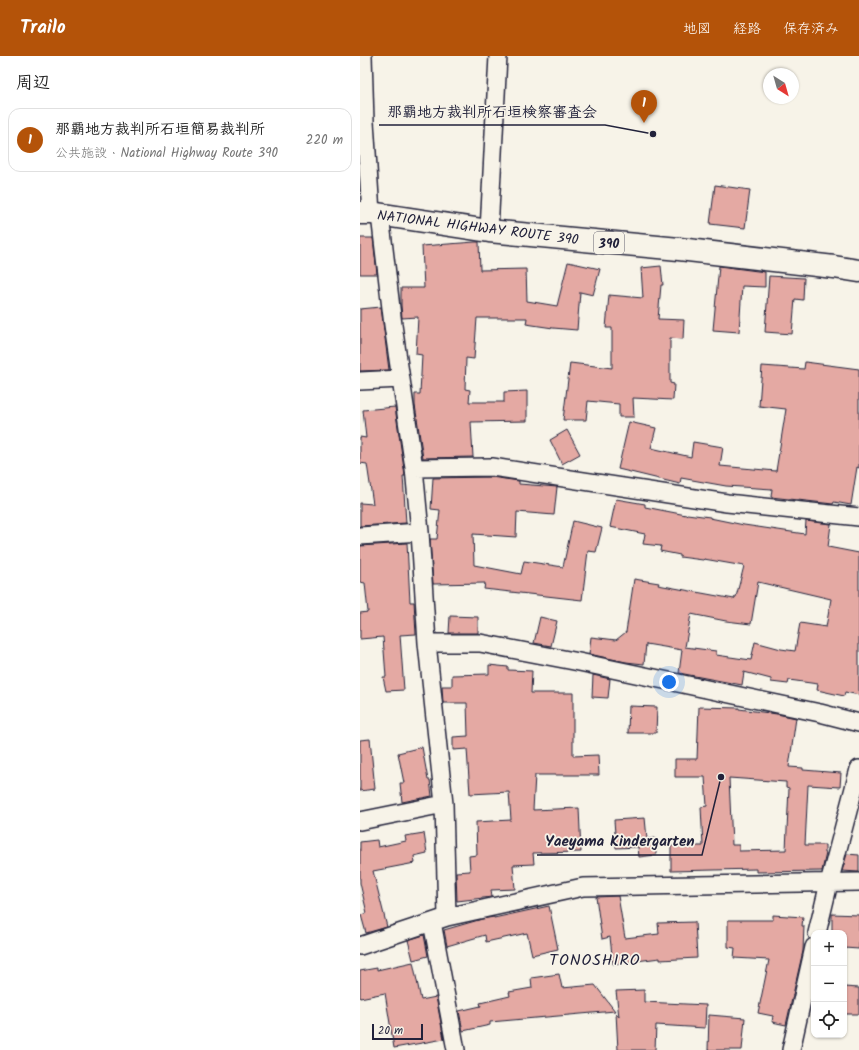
<!DOCTYPE html>
<html lang="ja">
<meta charset="utf-8">
<style>
:root{--surface:#fff;--page:#f2f2f2;--text:#222;--muted:#767676;--line:#e0e0e0;--accent:#b45309}
body{margin:0;font-family:Kalam,"Klee One",sans-serif;background:var(--page);color:var(--text)}
.controls{position:absolute;right:12px;bottom:12px;display:grid;overflow:hidden;border-radius:8px;box-shadow:0 1px 3px #0004}
.controls button{width:36px;height:36px;display:grid;place-items:center;padding:0;border:0;border-bottom:1px solid var(--line);background:var(--surface);color:var(--text);font:20px sans-serif}
.compass{position:absolute;left:403px;top:12px;width:36px;height:36px;border-radius:50%;background:var(--surface);box-shadow:0 1px 3px #0004;rotate:143deg}
.scale{position:absolute;left:12px;bottom:10px;width:51px;box-sizing:border-box;padding-left:4px;border:2px solid #22223b;border-top:0;font-size:11px;line-height:14px;white-space:nowrap;color:#22223b;-webkit-text-stroke:3px #f7f3e8;paint-order:stroke}
.you{position:absolute;left:309px;top:626px;width:14px;height:14px;margin:-10px;border:3px solid #fff;border-radius:50%;background:#1a73e8;box-shadow:0 0 0 6px #1a73e833}
.badge{display:grid;place-items:center;width:26px;height:26px;border-radius:50%;background:var(--accent);color:#fff;font-size:13px;font-weight:700}
.pin{position:absolute;translate:-50% -33px;filter:drop-shadow(0 1px 2px #0008)}
.pin::after{content:'';position:absolute;top:21px;width:14px;height:12px;background:inherit;clip-path:polygon(0 0,100% 0,50% 100%)}
.list{margin:0;padding:0;list-style:none}
h2{display:flex;justify-content:space-between;align-items:center;height:52px;margin:0;padding:0 16px;font-size:17px}
h2 small{font-size:13px;font-weight:400;color:var(--muted)}
.list li{display:grid;grid-template-columns:26px 1fr auto;gap:12px;align-items:center;box-sizing:border-box;height:64px;margin:0 8px 8px;padding:0 8px;border:1px solid var(--line);border-radius:12px}
.list b{display:block;font-size:15px;white-space:nowrap}
.list p{margin:0;font-size:13px;white-space:nowrap;color:var(--muted)}
.list em{font-size:13px;font-style:normal;color:var(--muted)}
.icon{flex:none;width:22px;height:22px;fill:none;stroke:currentColor;stroke-width:2;stroke-linecap:round;stroke-linejoin:round}
.map{position:relative;flex:none;width:499px;height:994px;overflow:hidden}
header{display:flex;align-items:center;gap:24px;box-sizing:border-box;height:56px;padding:0 20px;background:var(--accent);color:#fff}
header strong{font-size:19px}
nav{display:flex;gap:22px;margin-inline-start:auto;font-size:14px}
main{display:flex}
aside{flex:1;background:var(--surface)}
.map>svg:first-child{display:block}
</style>
<header>
<strong>Trailo</strong>
<nav><a>地図</a><a>経路</a><a>保存済み</a></nav>
</header>
<main>
<aside>
<h2>周辺<small></small></h2>
<ul class="list">
<li><span class="badge">1</span><div><b>那覇地方裁判所石垣簡易裁判所</b><p>公共施設 · National Highway Route 390</p></div><em>220 m</em></li>
</ul>
</aside>
<div class="map">
<svg width="499" height="994" viewBox="0 0 499 994">
<rect width="100%" height="100%" fill="#f7f3e8"/>
<filter id="ink" filterUnits="userSpaceOnUse"><feTurbulence type="fractalNoise" baseFrequency=".025" numOctaves="2"/><feDisplacementMap in="SourceGraphic" scale="8" xChannelSelector="R" yChannelSelector="G"/><feConvolveMatrix kernelMatrix="1 2 1 2 8 2 1 2 1" color-interpolation-filters="sRGB"/></filter>
<g filter="url(#ink)">
<path fill="#e4a9a3" stroke="#22223b" fill-rule="evenodd" d="M355,129l35,5 -5,38 -35,-4z
M0,182h13l4,36h-17z
M115,186h4l1,28 46,-1 1,32 30,5 11,-44 32,7 -7,26 -13,-3 -3,38 -24,-2 -27,-4 1,-6h-50l-3,41 -8,-1 -1,31 5,1 -1,12h35v-10l23,-1v30l-56,1 2,35 -50,1 -8,-53v-11h5l2,-39 -6,-1 2,-37 -16,1 -1,-13v-17h23l-2,-42z
M301,210l2,19h-2l-3,34 26,1 -1,19 -13,-1v45l4,1 -1,16 -40,-2 1,19h-15v-13l-31,-3 -2,19h-23l7,-57 42,5v-40h-6l3,-33 34,3 -2,-30z
M359,210l46,6v15l-23,-1 -3,46 -26,-2z
M409,220l35,2 -1,22 -8,-1 -3,35 -27,-2z
M21,251l8,63 -29,1v-62z
M445,306l54,7v99l-2,-1 -6,38 -17,-3 -1,2 -62,-7 1,-8 -46,-3 -45,-8 -1,6 -62,-15 11,-47 27,6 -5,20 40,9 2,-15 30,5 -3,19 56,5 10,-62 -27,-3 3,-40 42,3z
M35,351l10,69h-2l3,47 -46,3v-23l13,1 -6,-40 -7,-1v-26l6,1 -3,-28z
M207,374l13,24 -18,10 -12,-24z
M131,421l28,4v3l38,3 -3,28 -37,-3 -1,25 -43,-3 1,31 47,9 3,-13 39,6 10,-46 29,7 -6,24 -8,-1 -6,49 -98,-11 1,-6 -52,1 -3,-45h7l3,-29 -9,-1 2,-31z
M256,443l29,5v3l41,8 1,-1 23,3v1l34,7 61,9 1,-13 25,3 -3,23 31,6v142l-14,-3 -1,4 -27,-6 1,-6 -29,-4 -1,4 -17,-2v-3l-27,-7 -2,13 -63,-12 3,-23 -36,-6 -2,20 -18,-2 -37,-8 2,-17 25,3 10,-8 8,-53 25,4 -1,2 76,14 1,-2h1l8,-31 -40,-7 -1,1 -23,-3v-2l-20,-4 1,-5 -18,-2 2,-10 -35,-7zM398,526l73,17 -5,28 -26,-4 -5,28 -14,-2 -26,-7 -4,18 -35,-5v-4l-31,-4 6,-33 35,7 25,3z
M47,487l3,59h4l2,32 -16,1 4,55 -18,1 -3,-14h3l-3,-40 -23,2v-26l8,-1 -3,-29 -5,-1v-36z
M90,560l28,1v16h-29z
M180,561l17,4 -6,25 -17,-3z
M129,609l19,2v3l24,1 -1,22h42v63l25,-1 1,20h-64l-2,35 46,-2 2,44 -48,1 1,11 -21,1 2,24 -24,1 1,7 -35,4 -1,-29 14,-1 -1,-15 8,-1 -1,-33 35,-2 -2,-28 -39,2 -3,-45 -14,1v-13l15,-1 -1,-33h-24l-1,-17h10v-11l37,-1z
M233,619l17,4 -2,19 -16,-1z
M269,650l28,1 -1,26h-28z
M339,651l40,1v1l38,5 19,4 -7,49 14,1v2l38,3 -1,14 -32,-2 -3,60h20v8h1l-4,18 -66,1v-3l-85,2v-25h32l-2,-39 6,-1 -2,-29h-30v-18h22zM369,722l57,4v5l3,1 -3,62 -47,1v-6h-7z
M10,683l5,50 -15,2v-51z
M62,691l6,33h2l2,16 -30,6 -2,-19h4l-6,-30z
M285,762l2,21 8,-1 1,17 -17,2 -1,-10 -22,1 -2,-28z
M64,777l3,20 -13,3 1,7 -42,8 14,56 -21,6 -5,-18 6,-2 -7,-30v-41l17,-2 1,7 28,-6 -1,-5z
M487,798l12,1v17l-17,-1z
M258,840l7,42 34,-4 -1,-11 37,-1 2,36 -37,2v-2l-47,6 -3,-27 -8,2 -6,-42z
M189,850l9,43 -26,6 -5,-22 -41,9 -1,-7 -38,11 -3,-16 38,-11 12,-2v1z
M472,858l27,1v34l-15,-1v-15h-12z
M413,859l30,2 -1,9h2l-1,25 -17,74 -14,-3 1,-6 -15,-3 11,-53 -35,-2 1,-10 -7,-1v-27h45z
M64,879l4,21 -15,4 -5,-20z
M53,906l8,38 15,-3 8,42 -50,9 -9,-55 -25,5v-27l17,-3v2z
M199,918l3,14 33,-3 20,26 -125,11v3l-27,6 -4,-20 22,-5 -1,-3 30,-7 -1,-4 23,-4 -1,-10z
M484,931l15,1v26h-15z
M284,934v12l62,3 -1,23 -49,-3 -1,25h-37l-2,-37 3,4 -3,-26z
M349,959l36,3 -3,32h-34z"/>
<g fill="none" stroke-linecap="round" stroke-linejoin="round">
<g stroke="#22223b" stroke-width="20">
<path id="minor" d="M3,0l2,66 6,91
M20,159l13,110 21,143 6,64 7,111 17,161 3,113
M129,175l9,-175
M0,325l41,-2
M54,412l78,-1 235,36 132,14
M0,480l60,-4
M67,587h53l99,19 241,51 39,10
M0,765l84,-17
M72,866l24,128
M457,877l12,-50 30,-114
M0,890l87,-29 136,-30 276,-5
M431,994l23,-103"/>
</g>
<g stroke="#22223b" stroke-width="25">
<path id="trunk" d="M0,157h11l118,18 190,18 155,18 25,4"/>
</g>
<use href="#minor" stroke="#f7f3e8" stroke-width="17"/>
<use href="#trunk" stroke="#f7f3e8" stroke-width="22"/>
</g>
</g>
<g text-anchor="middle" stroke-width="3.5" stroke-linejoin="round" paint-order="stroke">
<rect fill="#f7f3e8" stroke="#62616f" stroke-width="1" x="234" y="176" width="30" height="22" rx="3"/>
<g font-size="13" font-weight="bold" fill="#22223b">
<text x="249" y="192">390</text>
</g>
<g font-size="14" fill="#22223b" stroke="#f7f3e8">
<text transform="translate(118 171) rotate(7)" y="5">NATIONAL HIGHWAY ROUTE 390</text>
</g>
<g font-size="16" letter-spacing="1" fill="#22223b" stroke="#f7f3e8">
<text x="235" y="909">TONOSHIRO</text>
</g>
</g>
<path fill="none" stroke="#22223b" stroke-width="1.5" d="M293 78L245 69H19M361 721L342 799H177"/>
<g fill="#22223b" stroke="#f7f3e8" stroke-width="1.5">
<circle cx="293" cy="78" r="4"/>
<circle cx="361" cy="721" r="4"/>
</g>
<g font-size="15" text-anchor="middle" font-weight="bold" fill="#22223b" stroke="#f7f3e8" stroke-width="3.5" stroke-linejoin="round" paint-order="stroke">
<text x="132" y="61">那覇地方裁判所石垣検察審査会</text>
<text x="260" y="790">Yaeyama Kindergarten</text>
</g>
</svg>
<div class="controls">
<button>+</button>
<button>−</button>
<button><svg class="icon" aria-label="locate" viewBox="0 0 24 24"><circle cx="12" cy="12" r="6"/><path d="M12 2v4M12 18v4M2 12h4M18 12h4"/></svg></button>
</div>
<svg class="compass" viewBox="-18 -18 36 36"><path d="M0-13l5 13h-10z" fill="#e53935"/><path d="M0 13l5-13h-10z" fill="#767676"/></svg>
<div class="scale">20 m</div>
<div class="you"></div>
<div class="pin badge" style="left:284px;top:67px">1</div>
</div>
</main>
